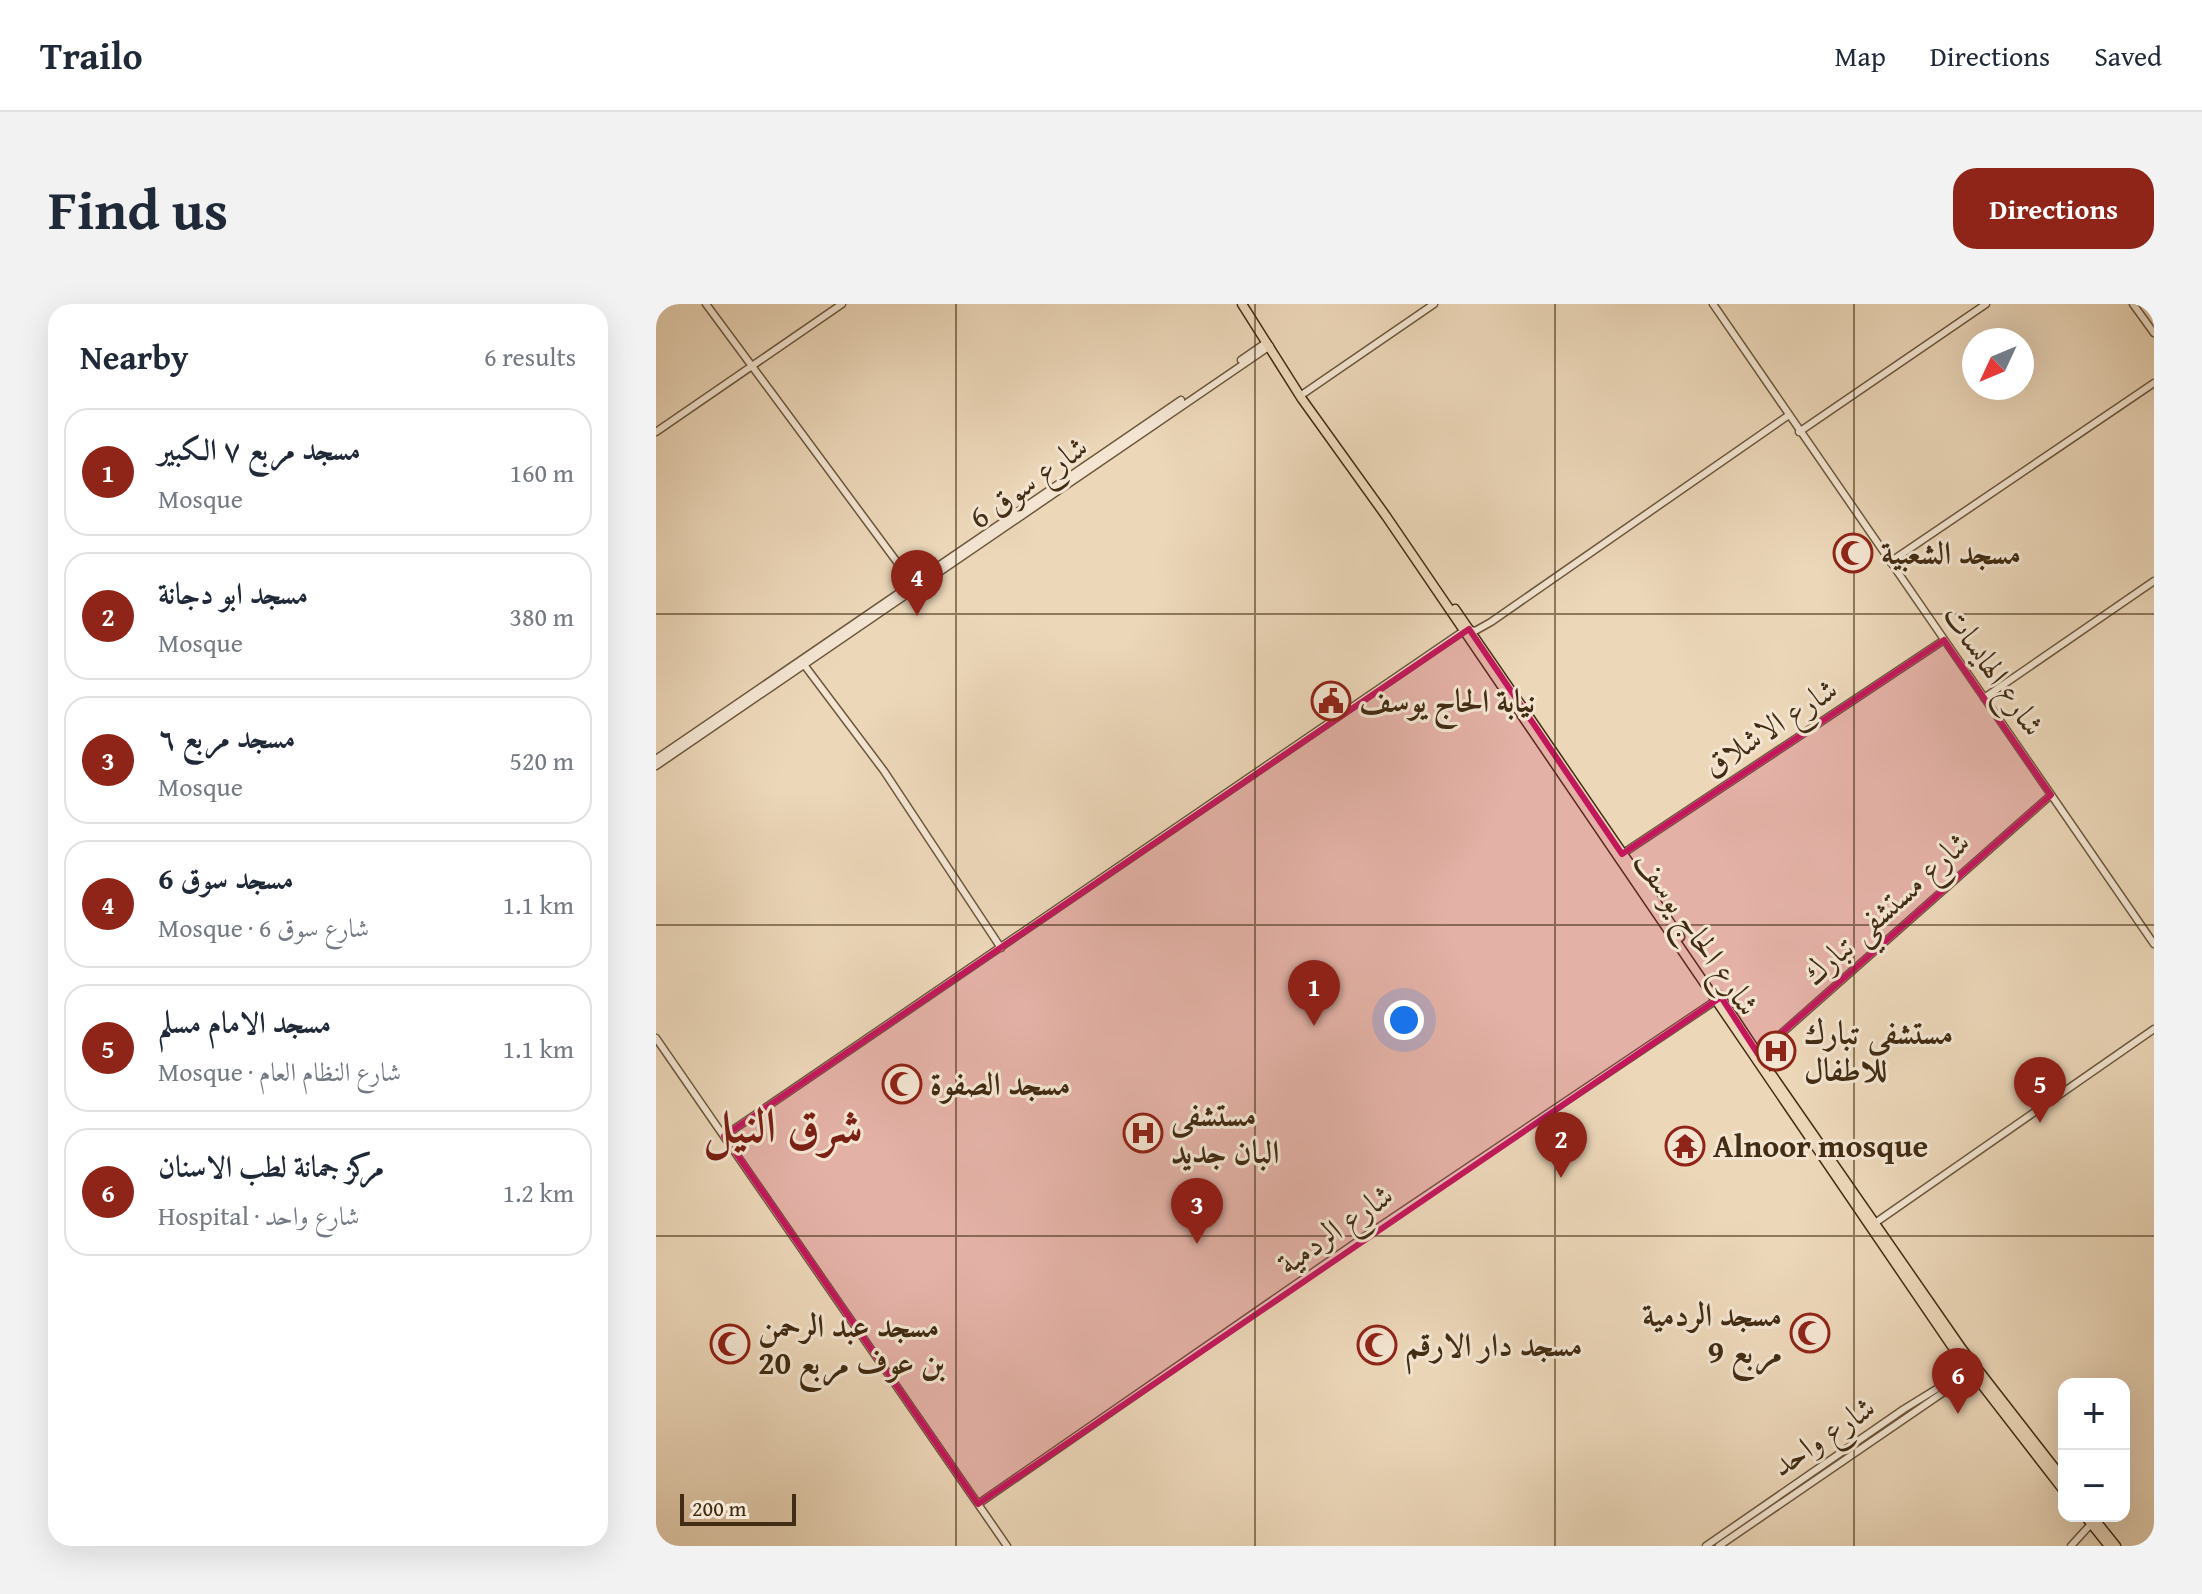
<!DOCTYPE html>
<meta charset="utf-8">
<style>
:root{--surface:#fff;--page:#f2f2f3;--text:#1f2937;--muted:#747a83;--line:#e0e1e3;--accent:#8f2418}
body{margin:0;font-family:"Gentium Book Plus",Amiri,serif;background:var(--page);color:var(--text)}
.controls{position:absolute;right:24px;bottom:24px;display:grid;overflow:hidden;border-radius:16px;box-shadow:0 8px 32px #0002}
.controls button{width:72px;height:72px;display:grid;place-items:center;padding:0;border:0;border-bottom:2px solid var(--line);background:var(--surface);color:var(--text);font:40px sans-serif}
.compass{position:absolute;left:1306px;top:24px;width:72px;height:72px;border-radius:50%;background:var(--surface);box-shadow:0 8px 32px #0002;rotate:226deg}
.scale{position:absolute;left:24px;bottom:20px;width:116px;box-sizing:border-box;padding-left:8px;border:4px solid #422c13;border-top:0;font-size:22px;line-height:28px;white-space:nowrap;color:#422c13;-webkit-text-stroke:6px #f3e5d2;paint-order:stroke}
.you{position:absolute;left:748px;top:716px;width:28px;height:28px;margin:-20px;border:6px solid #fff;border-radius:50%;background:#1a73e8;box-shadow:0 0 0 12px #1a73e833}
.badge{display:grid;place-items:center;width:52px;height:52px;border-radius:50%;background:var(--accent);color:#fff;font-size:26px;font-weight:700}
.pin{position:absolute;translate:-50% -66px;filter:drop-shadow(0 2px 4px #0008)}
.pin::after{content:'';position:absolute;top:42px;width:28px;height:24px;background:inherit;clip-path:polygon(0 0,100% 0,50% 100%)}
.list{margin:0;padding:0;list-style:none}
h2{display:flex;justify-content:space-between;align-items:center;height:104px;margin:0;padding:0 32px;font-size:34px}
h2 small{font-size:26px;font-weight:400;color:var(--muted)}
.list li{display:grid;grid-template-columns:52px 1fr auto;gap:24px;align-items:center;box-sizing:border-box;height:128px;margin:0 16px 16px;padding:0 16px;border:2px solid var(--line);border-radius:24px}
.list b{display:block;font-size:30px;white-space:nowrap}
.list p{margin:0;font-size:26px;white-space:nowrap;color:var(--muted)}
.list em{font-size:26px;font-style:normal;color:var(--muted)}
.map{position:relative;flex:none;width:1498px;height:1242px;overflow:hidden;border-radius:24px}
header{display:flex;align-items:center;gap:48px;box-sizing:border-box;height:112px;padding:0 40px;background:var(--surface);border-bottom:2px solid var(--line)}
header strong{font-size:38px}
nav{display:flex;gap:44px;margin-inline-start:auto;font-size:28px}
.intro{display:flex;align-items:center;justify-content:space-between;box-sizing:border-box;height:192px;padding:0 48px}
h1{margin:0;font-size:56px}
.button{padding:20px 36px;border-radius:24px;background:var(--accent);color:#fff;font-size:28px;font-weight:700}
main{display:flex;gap:48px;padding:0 48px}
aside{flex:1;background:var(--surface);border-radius:24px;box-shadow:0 8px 32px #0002}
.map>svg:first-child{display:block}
</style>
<header>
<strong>Trailo</strong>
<nav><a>Map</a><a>Directions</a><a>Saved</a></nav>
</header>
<div class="intro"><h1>Find us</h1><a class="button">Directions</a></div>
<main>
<aside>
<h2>Nearby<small>6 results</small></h2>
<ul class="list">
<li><span class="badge">1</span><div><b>مسجد مربع ٧ الكبير</b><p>Mosque</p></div><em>160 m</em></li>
<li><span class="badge">2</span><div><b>مسجد ابو دجانة</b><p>Mosque</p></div><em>380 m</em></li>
<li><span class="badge">3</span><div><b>مسجد مربع ٦</b><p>Mosque</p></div><em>520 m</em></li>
<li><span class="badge">4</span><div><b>مسجد سوق 6</b><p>Mosque · شارع سوق 6</p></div><em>1.1 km</em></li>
<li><span class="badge">5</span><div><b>مسجد الامام مسلم</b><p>Mosque · شارع النظام العام</p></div><em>1.1 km</em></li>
<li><span class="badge">6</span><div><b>مركز جمانة لطب الاسنان</b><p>Hospital · شارع واحد</p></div><em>1.2 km</em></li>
</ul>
</aside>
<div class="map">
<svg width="1498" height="1242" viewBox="0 0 1498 1242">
<rect width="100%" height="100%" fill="#ecd7b9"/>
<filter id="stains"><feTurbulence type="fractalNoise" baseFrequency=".0025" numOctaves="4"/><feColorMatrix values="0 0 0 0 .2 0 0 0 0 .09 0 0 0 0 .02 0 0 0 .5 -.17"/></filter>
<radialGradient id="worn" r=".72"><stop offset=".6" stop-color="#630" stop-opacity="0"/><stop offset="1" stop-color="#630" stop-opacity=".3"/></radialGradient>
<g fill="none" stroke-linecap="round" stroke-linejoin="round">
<g stroke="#6c573c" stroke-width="9">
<path id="minor" d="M50,0l208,281
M1057,0l441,640
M1477,0l21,29
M585,56l26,-18
M644,92l134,-92
M0,128l186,-128
M1143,128l187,-128
M1234,258l264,-179
M146,358l82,109 117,177
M1328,394l170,-117
M0,455l525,-359
M0,462l614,-420
M966,550l322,-214
M0,734l351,508
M1101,751l294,-260
M68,832l738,-504 7,-3 6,2 16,-9 298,-207
M1219,919l279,-194
M322,1200l383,-265 357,-240
M1050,1242l198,-137 68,-42
M1063,1242l254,-174
M1415,1242l20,-22"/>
</g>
<g stroke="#422c13" stroke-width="11">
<path id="major" d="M586,0l60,95 84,117 565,829 113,146
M799,305l225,328
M1063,691l39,59
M1116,771l190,274 102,131
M1429,1212l24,30
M1436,1212l24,30"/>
</g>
<use href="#minor" stroke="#f3e5d2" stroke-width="6"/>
<use href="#major" stroke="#ecd7b9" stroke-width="8"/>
</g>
<path fill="#c2185b" fill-opacity="0.2" stroke="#c2185b" stroke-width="6" stroke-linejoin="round" d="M813,325l153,225 322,-214 107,155 -293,259 -37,-57 -743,507 -254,-368z"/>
<path fill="none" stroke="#422c13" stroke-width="2" stroke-opacity="0.55" d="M300,0v1242M599,0v1242M899,0v1242M1198,0v1242M0,310h1498M0,621h1498M0,932h1498"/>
<defs>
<g id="mosque-ring" transform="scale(2)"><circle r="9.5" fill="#f3e5d2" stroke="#8f2418" stroke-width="1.5"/><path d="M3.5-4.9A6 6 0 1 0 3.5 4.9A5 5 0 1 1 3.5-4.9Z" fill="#8f2418"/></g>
<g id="civic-ring" transform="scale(2)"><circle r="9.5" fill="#f3e5d2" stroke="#8f2418" stroke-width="1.5"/><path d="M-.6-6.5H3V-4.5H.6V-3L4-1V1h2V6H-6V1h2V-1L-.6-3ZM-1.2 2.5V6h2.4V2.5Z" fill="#8f2418"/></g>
<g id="hospital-ring" transform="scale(2)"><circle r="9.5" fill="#f3e5d2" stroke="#8f2418" stroke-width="1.5"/><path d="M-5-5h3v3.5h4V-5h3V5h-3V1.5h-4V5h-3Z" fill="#8f2418"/></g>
<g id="temple-ring" transform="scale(2)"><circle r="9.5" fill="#f3e5d2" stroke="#8f2418" stroke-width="1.5"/><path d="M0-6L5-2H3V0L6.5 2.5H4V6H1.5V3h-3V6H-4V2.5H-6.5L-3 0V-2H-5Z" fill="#8f2418"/></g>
</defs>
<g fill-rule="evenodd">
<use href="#mosque-ring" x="1197" y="249"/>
<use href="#civic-ring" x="675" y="397"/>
<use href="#hospital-ring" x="1120" y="747"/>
<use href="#mosque-ring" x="246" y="780"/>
<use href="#hospital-ring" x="487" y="829"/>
<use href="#temple-ring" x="1029" y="842"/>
<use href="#mosque-ring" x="1154" y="1029"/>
<use href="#mosque-ring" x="74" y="1040"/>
<use href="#mosque-ring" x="721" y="1041"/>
</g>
<g text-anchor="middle" stroke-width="6" stroke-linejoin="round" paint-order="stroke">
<g font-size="32" fill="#422c13" stroke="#f3e5d2">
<text transform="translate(372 178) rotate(-35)" y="11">شارع سوق 6</text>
<text transform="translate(1338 366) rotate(55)" y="11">شارع الهايسات</text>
<text transform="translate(1114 423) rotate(-33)" y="11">شارع الاشلاق</text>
<text transform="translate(1230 604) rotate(-42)" y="11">شارع مستشفي تبارك</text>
<text transform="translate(1041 629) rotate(55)" y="11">شارع الحاج يوسف</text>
<text transform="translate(679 925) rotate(-35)" y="11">شارع الردمية</text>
<text transform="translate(1167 1132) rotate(-34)" y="11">شارع واحد</text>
</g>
<g font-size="32" font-weight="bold" fill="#422c13" stroke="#f3e5d2" text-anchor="start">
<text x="1225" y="260">مسجد الشعبية</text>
<text x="703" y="408">نيابة الحاج يوسف</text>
<text x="1148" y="740">مستشفى تبارك<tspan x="1148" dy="37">للاطفال</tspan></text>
<text x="274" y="791">مسجد الصفوة</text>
<text x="515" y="822">مستشفى<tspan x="515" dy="37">البان جديد</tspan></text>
<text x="1057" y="853">Alnoor mosque</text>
<text x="1126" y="1022" text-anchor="end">مسجد الردمية<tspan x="1126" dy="37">مربع 9</tspan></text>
<text x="102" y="1033">مسجد عبد الرحمن<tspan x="102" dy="37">بن عوف مربع 20</tspan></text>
<text x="749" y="1052">مسجد دار الارقم</text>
</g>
<g font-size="48" font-weight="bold" fill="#7a1f14" stroke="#f3e5d2">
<text x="127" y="838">شرق النيل</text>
</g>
</g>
<rect width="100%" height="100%" filter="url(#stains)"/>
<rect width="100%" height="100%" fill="url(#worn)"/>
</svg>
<div class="controls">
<button>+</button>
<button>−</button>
</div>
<svg class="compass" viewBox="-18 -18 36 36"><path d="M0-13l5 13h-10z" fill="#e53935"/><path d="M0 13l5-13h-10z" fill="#747a83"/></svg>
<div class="scale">200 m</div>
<div class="you"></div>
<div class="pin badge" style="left:658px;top:722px">1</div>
<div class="pin badge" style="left:905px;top:874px">2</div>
<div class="pin badge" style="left:541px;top:940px">3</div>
<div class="pin badge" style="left:261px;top:312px">4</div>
<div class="pin badge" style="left:1384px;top:819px">5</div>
<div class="pin badge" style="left:1302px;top:1110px">6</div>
</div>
</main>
